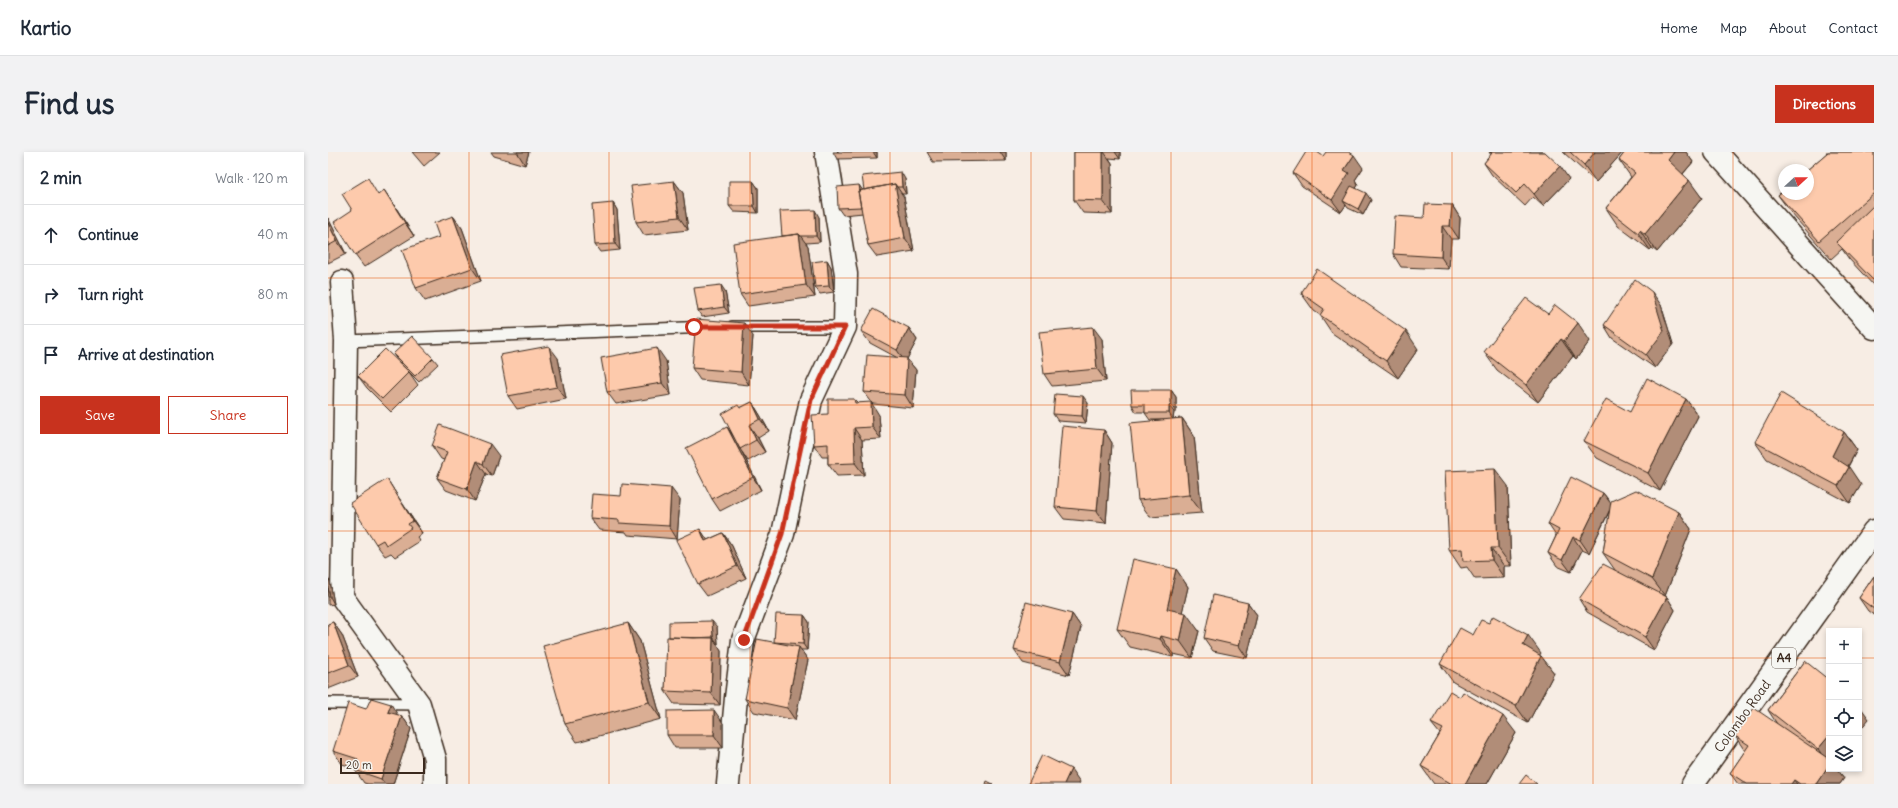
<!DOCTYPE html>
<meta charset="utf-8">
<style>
:root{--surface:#fff;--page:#f2f2f3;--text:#1f2937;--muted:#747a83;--line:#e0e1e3;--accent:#c8321e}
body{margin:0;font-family:Delius,sans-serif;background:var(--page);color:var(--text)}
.controls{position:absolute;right:12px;bottom:12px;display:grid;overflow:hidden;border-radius:0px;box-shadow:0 2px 6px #0003}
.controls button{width:36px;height:36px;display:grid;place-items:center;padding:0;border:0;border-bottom:1px solid var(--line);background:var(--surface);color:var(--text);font:20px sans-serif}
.compass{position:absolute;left:1450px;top:12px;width:36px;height:36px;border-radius:50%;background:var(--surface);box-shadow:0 2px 6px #0003;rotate:69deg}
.scale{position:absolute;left:12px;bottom:10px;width:85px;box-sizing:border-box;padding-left:4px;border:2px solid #3b2a1e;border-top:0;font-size:11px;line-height:14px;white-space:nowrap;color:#3b2a1e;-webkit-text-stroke:3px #f6f6f2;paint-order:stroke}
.stop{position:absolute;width:12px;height:12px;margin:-9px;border:3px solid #c8321e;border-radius:50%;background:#fff}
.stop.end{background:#c8321e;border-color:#fff;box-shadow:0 1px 4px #0008}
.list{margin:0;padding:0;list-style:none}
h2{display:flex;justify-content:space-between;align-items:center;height:52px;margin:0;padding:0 16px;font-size:17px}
h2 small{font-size:13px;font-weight:400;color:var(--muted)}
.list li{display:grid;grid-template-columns:26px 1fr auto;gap:12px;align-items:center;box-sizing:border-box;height:60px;padding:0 16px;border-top:1px solid var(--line)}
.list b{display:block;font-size:15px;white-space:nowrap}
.list em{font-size:13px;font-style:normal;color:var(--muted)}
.actions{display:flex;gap:8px;padding:12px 16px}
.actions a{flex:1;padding:9px 0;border:1px solid var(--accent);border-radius:0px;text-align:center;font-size:14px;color:var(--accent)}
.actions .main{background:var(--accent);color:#fff}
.icon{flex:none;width:22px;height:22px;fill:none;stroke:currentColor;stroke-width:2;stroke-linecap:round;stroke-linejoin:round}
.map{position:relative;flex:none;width:1546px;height:632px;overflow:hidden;border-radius:0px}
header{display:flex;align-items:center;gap:24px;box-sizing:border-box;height:56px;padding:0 20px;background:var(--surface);border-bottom:1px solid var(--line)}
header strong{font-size:19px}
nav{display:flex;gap:22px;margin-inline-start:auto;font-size:14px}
.intro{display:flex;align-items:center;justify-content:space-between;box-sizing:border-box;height:96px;padding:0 24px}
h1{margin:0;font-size:28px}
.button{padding:10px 18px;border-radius:0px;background:var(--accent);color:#fff;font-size:14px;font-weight:700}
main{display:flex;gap:24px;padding:0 24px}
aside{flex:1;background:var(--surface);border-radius:0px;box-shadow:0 2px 6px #0003}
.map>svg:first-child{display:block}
</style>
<header>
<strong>Kartio</strong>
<nav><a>Home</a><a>Map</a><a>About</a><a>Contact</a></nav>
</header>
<div class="intro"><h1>Find us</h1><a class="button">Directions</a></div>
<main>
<aside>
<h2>2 min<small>Walk · 120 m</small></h2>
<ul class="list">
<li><svg class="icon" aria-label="ahead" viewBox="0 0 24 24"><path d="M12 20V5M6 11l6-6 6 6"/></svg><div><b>Continue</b></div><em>40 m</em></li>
<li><svg class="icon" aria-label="right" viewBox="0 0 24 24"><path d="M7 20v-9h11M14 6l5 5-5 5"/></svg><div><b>Turn right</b></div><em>80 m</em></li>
<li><svg class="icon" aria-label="arrive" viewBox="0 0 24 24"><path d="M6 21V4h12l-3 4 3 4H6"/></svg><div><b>Arrive at destination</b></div></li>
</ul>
<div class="actions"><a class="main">Save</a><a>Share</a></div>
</aside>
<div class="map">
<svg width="1546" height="632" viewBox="0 0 1546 632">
<rect width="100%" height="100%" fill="#f7ede4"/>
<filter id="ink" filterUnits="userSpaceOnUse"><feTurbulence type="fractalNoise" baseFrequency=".025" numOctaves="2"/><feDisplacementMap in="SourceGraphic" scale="8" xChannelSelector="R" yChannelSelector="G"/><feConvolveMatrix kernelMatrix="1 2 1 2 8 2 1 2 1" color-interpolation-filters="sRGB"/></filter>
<g filter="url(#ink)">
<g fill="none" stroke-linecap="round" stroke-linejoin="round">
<g stroke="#3b2a1e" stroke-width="14">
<path id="service" d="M404,175h113
M18,189l364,-14
M0,551l91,1"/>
</g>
<g stroke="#3b2a1e" stroke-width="25">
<path id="minor" d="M1388,0l158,176
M14,130l4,59 -4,256 77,107 16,55v25
M400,632l8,-86 7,-58 40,-106 28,-134 34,-73 1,-53 -20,-122"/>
</g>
<g stroke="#3b2a1e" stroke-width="25">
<path id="trunk" d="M1365,632l181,-253"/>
</g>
<use href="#service" stroke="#f6f6f2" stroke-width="11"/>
<use href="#minor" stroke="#f6f6f2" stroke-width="22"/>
<use href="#trunk" stroke="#f6f6f2" stroke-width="22"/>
</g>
<path fill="#daae94" stroke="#3b2a1e" d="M84,0h28l-16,14z
M163,0h38l-4,13 -31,-9z
M505,0h44v6l-40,1z
M599,0h79v9l-73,1z
M746,0h46v7l-11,-1 3,5v51l-29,-1 -9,-13z
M1161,0h56l24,27 -26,27 -10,-9 -8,9 -33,-31 -8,-12 7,-8z
M1235,0h60l-27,30z
M1297,0h61l7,10 -10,12 19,24 -45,54 -5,-4 -2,2 -32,-24 -12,-18 25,-31 -12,-17z
M1498,0h48v134l-25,-27 -7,-10 -11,10 -40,-46 -13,-18 49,-42z
M995,4l40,12 -8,12 3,5 -2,3 15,12 -8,15 -15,-7 -2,-3 -5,7 -39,-26 -9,-13z
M577,27l1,15h-4l2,3 10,54 -37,6 -9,-12 -5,-32 -20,2 -5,-7 25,-18z
M346,29l9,12 5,37 -44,5 -8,-13z
M425,29l5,7v25l-24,-1 -5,-6z
M51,42l14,9 21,33 -50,31 -9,-12z
M285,51l4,7 3,40 -20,2 -5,-7z
M1124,53l8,13 -1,21h-8l-2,30 -48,-2 -8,-13 31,-36z
M125,64l9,12 19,53 -56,20 -9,-13 23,-51z
M491,65l1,25 -14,1 2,3 7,51 -67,9 -8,-12 42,-58z
M0,66l18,36 -18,9z
M499,108l4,7 3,25 -14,2 -5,-7z
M397,139l4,22 -27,4 -4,-6z
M973,141l117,56 -20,29 -66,-45 -12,-18 -6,-4z
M1333,153l12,39 -18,24 -43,-30 -8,-13z
M1220,162l42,27 -14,18 -3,-3 -35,46 -41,-32 -13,-18z
M581,176l8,12 -10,19 9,11 -3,38 -40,-4 -9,-12 32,-35 -26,-14 -9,-12z
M425,184l-4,49 -49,-5 -8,-12z
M774,187l4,42 -54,5 -8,-12z
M65,202l40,4 5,6 -19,18 -21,-21z
M230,206l8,41 -49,10 -9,-13z
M338,209l5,34 -55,9 -9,-12z
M81,220l9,13 -27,27 -24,-24 -9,-12z
M843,238l5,7v15h-2l-1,7 9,-1 12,18 8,77 -52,4 -12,-17 29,-80h-17l-5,-7v-1h-9l-4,-7z
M526,247l4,4 21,12 2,24 -19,1 2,35 -27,1 -9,-12v-7h-6l-8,-12 14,-31z
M1358,247l12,17 -38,75 -63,-33 -13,-17 46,-29z
M424,250l8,13 9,16 -11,7 7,14 -17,9 -6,-9 19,38 -41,21 -8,-12 15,-72 6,9 7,-28z
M760,251l-2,20 -28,-2 -5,-7z
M776,278l8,13 -6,80 -42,-4 -9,-12z
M1516,280l13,18 -9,17 13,18 -11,18 -83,-44 -12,-17z
M104,294l67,10 -7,20 -6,-2 -11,27 -29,-11 -9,-12 7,-18 -3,-1z
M1180,334l3,80h-7v12l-29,1 -8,-12 -6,1 -12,-18z
M67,340l27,41 -5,4 3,4 -25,16 -4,-4 -6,3 -9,-12z
M1275,341l8,10 68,9 12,17 -26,67 2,1 8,13 -21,40 -67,-38 -8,-13 36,-29 -12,-17 7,-43 -21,43 -7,-3 -11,22 -14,-6 -9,-13 8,-17 -8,-12z
M352,348l-3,39 -49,-4 -2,-3 -27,-2 -9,-12z
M372,377l7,11 16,-7 9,13 14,32 -39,18 -9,-12z
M848,417l12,18 -6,25 17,19 -7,27 -19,-4v3l-43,-10 -13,-18z
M1546,424v39l-6,-4 -9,-13z
M0,426l2,3 4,23 -6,1z
M920,451l9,12 -10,43 -34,-7 -9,-13z
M744,462l9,13 -12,48 -46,-12 -9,-13z
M476,463l5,7 -2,28h-6l7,10 -13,60 -41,-8 -9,-13 30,-57z
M5,470l9,13 16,42 -30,12v-65z
M300,471l12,18 21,78 -84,23 -12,-18z
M389,475l1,17h-2l5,7 -1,54 -46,-1 -9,-13 4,-54z
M1145,483l68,18 -2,2 2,1 13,17 -26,50 -75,-41 -13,-18z
M1477,509l24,108h8l7,9 -4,6h-102l-8,-11 15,-22 -10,-15 42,-12 -9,-14z
M1132,545l56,36 -29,51h-53l-13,-18 19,-32 -9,-11z
M38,557l36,7 9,13 -18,55h-25l-4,-1 -9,-13 1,-2 -14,-4 -9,-13z
M395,571v25h-48l-8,-13z"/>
<path fill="#b18d78" stroke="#3b2a1e" d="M189,0h12l-4,13z
M545,0h4v6z
M672,0h6v9z
M775,0h1l8,11v51l-9,-13z
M787,0h5v7z
M1267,0h28l-27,30 -12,-17z
M1346,0h12l7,10 -13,15 -12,-17z
M1026,3l9,13 -8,12 3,5 -11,18 -4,-2 3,4 -5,7 -9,-12 12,-30z
M1232,14l9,13 -26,27 -9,-12z
M573,20l4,7 1,15 -4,-7z
M1361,28l13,18 -45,54 -12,-18z
M346,29l9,12 5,37 -9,-13z
M425,29l5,7v25l-4,-7z
M567,32l9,13 10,54 -9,-13z
M531,33l5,7 1,21 -4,-6z
M56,38l9,13 21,33 -9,-13z
M1038,41l5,7 -8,15 -5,-6z
M285,51l4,7 3,40 -5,-6z
M1124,53l8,13 -1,21 -9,-13z
M487,58l4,7 1,25 -4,-6z
M125,64l9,12 19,53 -9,-13z
M0,66l18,36 -9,-13 -9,-18z
M1114,74l9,13 -2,30 -8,-12z
M1312,78l12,18 -2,2 -12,-17z
M471,82l9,12 7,51 -9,-12z
M499,108l4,7 3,25 -5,-6z
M393,133l4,6 4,22 -5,-6z
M1324,140l9,13 12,39 -18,24 -9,-13z
M416,171l9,13 -4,49 -8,-13z
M1250,171l12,18 -14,18 -12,-18z
M765,175l9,12 4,42 -9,-12z
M581,176l8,12 -10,19 9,11 -3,38 -8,-13v-33l-8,-12z
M1078,179l12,18 -20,29 -12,-17z
M1233,187l12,17 -35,46 -12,-17z
M221,194l9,12 8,41 -9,-12z
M329,196l9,13 5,34 -9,-12z
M843,238l5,7v15l-5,-7z
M755,244l5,7 -2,20 -4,-7z
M1358,247l12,17 -38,75 -12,-18z
M424,250l8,13 9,16 -9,-12z
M543,250l8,13 2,24 -9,-12z
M841,254l5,6 -1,8 -4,-7z
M854,266l12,18 8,77 -13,-18z
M421,273l9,13 7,14 -9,-12z
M399,275l9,13 4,9 2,3 19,38 -8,-13z
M526,276l8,12 2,35 -9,-12z
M776,278l8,13 -6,80 -9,-12z
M1516,280l13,18 -13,23 -12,-17z
M162,292l9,12 -7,20 -9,-12z
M149,309l9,13 -11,27 -8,-12z
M1521,315l12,18 -11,18 -12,-17z
M1167,317l13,17 3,80 -13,-18z
M59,327l8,13 27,41 -9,-12z
M343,336l9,12 -3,39 -8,-13z
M1275,341l9,12 -23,48 -9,-13z
M1351,360l12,17 -26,67 -13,-17z
M372,377l9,13 -4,-1z
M395,381l9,13 14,32 -9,-12z
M1245,385l9,13 -11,22 -9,-12z
M1163,396l13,18v12l-12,-18z
M848,417l12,18 -9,39 -12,-17z
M0,426l2,3 4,23 -4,-7 -2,-9z
M1339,445l8,13 -21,40 -9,-13z
M920,451l9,12 -10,43 -8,-12z
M858,461l13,18 -7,27 -12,-17z
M744,462l9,13 -12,48 -9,-13z
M476,463l5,7 -2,28 -4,-6z
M384,469l5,6 1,17 -5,-7z
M5,470l9,13 16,42 -9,-12z
M300,471l12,18 21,78 -12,-17z
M1200,483l13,18 -6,10 -12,-18z
M833,484l12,18v3l-13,-18z
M385,486l8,13 -1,54 -9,-12z
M471,495l9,13 -13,60 -8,-12z
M1213,504l13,17 -26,50 -12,-17z
M63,552l8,13 -11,-5z
M1531,553l10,14 -10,12z
M386,558l9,13v25l-9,-13z
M74,564l9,13 -18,55h-8l-4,-5z
M1175,564l13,17 -29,51h-22z
M1501,584v29l-11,-16z
M1501,613v4h8l7,9 -4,6h-24z
M743,617l9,13 -1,2h-15z
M1466,628l3,4h-6z"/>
<path fill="#fdcaac" stroke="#3b2a1e" d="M746,0h29v49l-29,-1z
M978,0h11l6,4 3,-4h23l5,3 -10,15 5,3 -17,27 -39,-27z
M1162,0h55l15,14 -26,28 -9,-10 -9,9 -32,-30 8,-10z
M1242,0h25l-11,13z
M1297,0h49l-6,8 21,20 -44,54 -5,-4 -2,3 -32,-25 29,-35 -16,-13z
M1500,0h46v41l-55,48 -41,-46 6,-5v4h24v-24h-1z
M573,20l1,15h-5l-2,-3 -31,6 -2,-14z
M40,26l10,17 6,-5 21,33 -50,32 -21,-33 18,-12 -10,-16z
M346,29l5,36 -43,5 -5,-36z
M401,29h24l1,25h-25z
M567,32l10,54 -37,7 -10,-54z
M531,33l1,6h-2l3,16 -23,1 -1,-21z
M1023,34l15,7 -8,16 -15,-8z
M285,51l2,41 -20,1 -3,-40z
M1097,52l27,1 -2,21h-8l-1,31 -48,-3 2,-38 29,2z
M1546,53v76l-38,-39z
M487,58l1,26h-15l-2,-2 -17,2 -2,-25z
M125,64l19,52 -56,20 -14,-38 37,-13 -5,-14z
M0,71l9,18 -9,5z
M471,82l7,51 -66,9 -7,-51z
M499,108l2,26 -14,1 -3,-25z
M989,117l89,62 -20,30 -66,-46 4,-6 -23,-16z
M1307,127l17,13 12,39 -18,24 -42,-30z
M393,133l3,22 -26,4 -4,-23z
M1198,146l22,16 7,-9 23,18 -14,18 -3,-2 -35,46 -42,-33z
M545,157l36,19 -12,22 -36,-19z
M368,167l48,4 -3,49 -49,-4z
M765,175l4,42 -53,5 -5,-42z
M84,184l21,22 -18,18 -22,-22z
M221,194l8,41 -49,9 -8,-41z
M329,196l5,35 -55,9 -6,-34z
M57,197l24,23 -27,27 -24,-23z
M539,203l40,3 -2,37 -41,-3z
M1319,226l39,21 -38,74 -64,-32 22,-42 24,13z
M803,238h40v15l-2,1v7h-24v-8h-13z
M1453,241l63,39 -12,24 17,11 -11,19 -83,-44z
M727,242l28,2 -1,20 -29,-2z
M500,247h26l1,4 16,-1 1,25 -18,1 1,35 -27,1v-20l-14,1 -2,-30 16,-1z
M424,250l8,17 -11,6 7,15 -16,9 -18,-35 16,-9 2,3z
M854,266l7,77 -51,5 -8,-77z
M112,273l50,19 -7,20 -6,-3 -10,28 -30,-11 10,-26 -15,-6z
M734,274l42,4 -7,81 -42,-4z
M399,275l26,50 -41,22 -26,-51z
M1167,317l3,79h-7l1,12 -29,1 -1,-12 -13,1 -4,-79z
M1243,325l32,16 -23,47 -7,-3 -11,23 -14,-7 11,-23 -11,-6z
M59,327l26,42 -5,3 3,4 -25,17 -3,-5 -7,4 -26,-41z
M294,332l49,4 -2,38 -50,-3v-3l-29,-2 2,-24 29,2z
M1308,338l43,22 -27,67 -49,-26 8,-52z
M372,377l5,12 18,-8 14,33 -39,18 -22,-44z
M805,407l43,10 -9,40 19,4 -6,28 -19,-5 -1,3 -43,-10z
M1275,412l64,33 -22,40 -66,-38z
M1546,424v33l-15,-11z
M0,436l2,9h-2z
M885,443l35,8 -9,43 -35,-8z
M698,450l46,12 -12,48 -46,-12z
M448,462l28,1 -1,29 -29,-2z
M1165,464l35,19 -5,10 18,11 -25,50 -76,-42 20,-36 13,7 8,-15 8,3z
M384,469l1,16 -19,1 -25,-1v-15z
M5,470l16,43 -21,8v-49z
M300,471l21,79 -84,22 -22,-78z
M339,485l46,1 -2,55 -46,-2z
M429,487l42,8 -12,61 -42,-9z
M1477,509l24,19v56l-11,13 -50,-39z
M1122,539l10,6 3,-5 40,24 -38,68h-13l-31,-18 22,-37 -12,-6z
M43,546l20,6 -3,8 14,4 -21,63 -26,-9 3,-11 -25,-8 15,-48 18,6z
M1426,556l75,51v6l-13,19h-16l-6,-4 -3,4h-44l-17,-11 19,-28 -14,-9z
M386,558v25h-47v-24z
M714,603l29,14 -7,15h-36z
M1198,623l11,9h-18z
M659,629l6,3h-7z"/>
</g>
<g fill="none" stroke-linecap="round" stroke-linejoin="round" filter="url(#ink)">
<path stroke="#c8321e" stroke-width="5" d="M366,175h151l-34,73 -29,134 -38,106"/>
</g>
<path fill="none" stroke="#e8590c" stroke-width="1" stroke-opacity="0.55" d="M141,0v632M281,0v632M422,0v632M562,0v632M703,0v632M843,0v632M984,0v632M1124,0v632M1265,0v632M1405,0v632M0,126h1546M0,253h1546M0,379h1546M0,506h1501M1531,506h15"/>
<g text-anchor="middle" stroke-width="3.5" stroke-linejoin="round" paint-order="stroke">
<rect fill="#f6f6f2" stroke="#73675e" stroke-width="1" x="1444" y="496" width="24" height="20" rx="3"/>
<g font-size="12" font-weight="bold" fill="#3b2a1e">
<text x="1456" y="510">A4</text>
</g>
<g font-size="13" fill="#3b2a1e" stroke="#f6f6f2">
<text transform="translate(1414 564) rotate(-54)" y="5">Colombo Road</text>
</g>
</g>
</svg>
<div class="controls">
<button>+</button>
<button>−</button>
<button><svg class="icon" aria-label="locate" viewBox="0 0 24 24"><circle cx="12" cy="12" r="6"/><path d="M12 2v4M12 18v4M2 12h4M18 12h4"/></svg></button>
<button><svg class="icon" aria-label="layers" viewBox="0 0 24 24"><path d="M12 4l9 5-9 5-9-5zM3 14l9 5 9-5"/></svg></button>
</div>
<svg class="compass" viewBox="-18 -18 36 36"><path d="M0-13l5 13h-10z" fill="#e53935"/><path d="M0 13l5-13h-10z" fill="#747a83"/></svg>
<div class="scale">20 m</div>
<div class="stop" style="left:366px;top:175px"></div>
<div class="stop end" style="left:416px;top:488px"></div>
</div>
</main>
